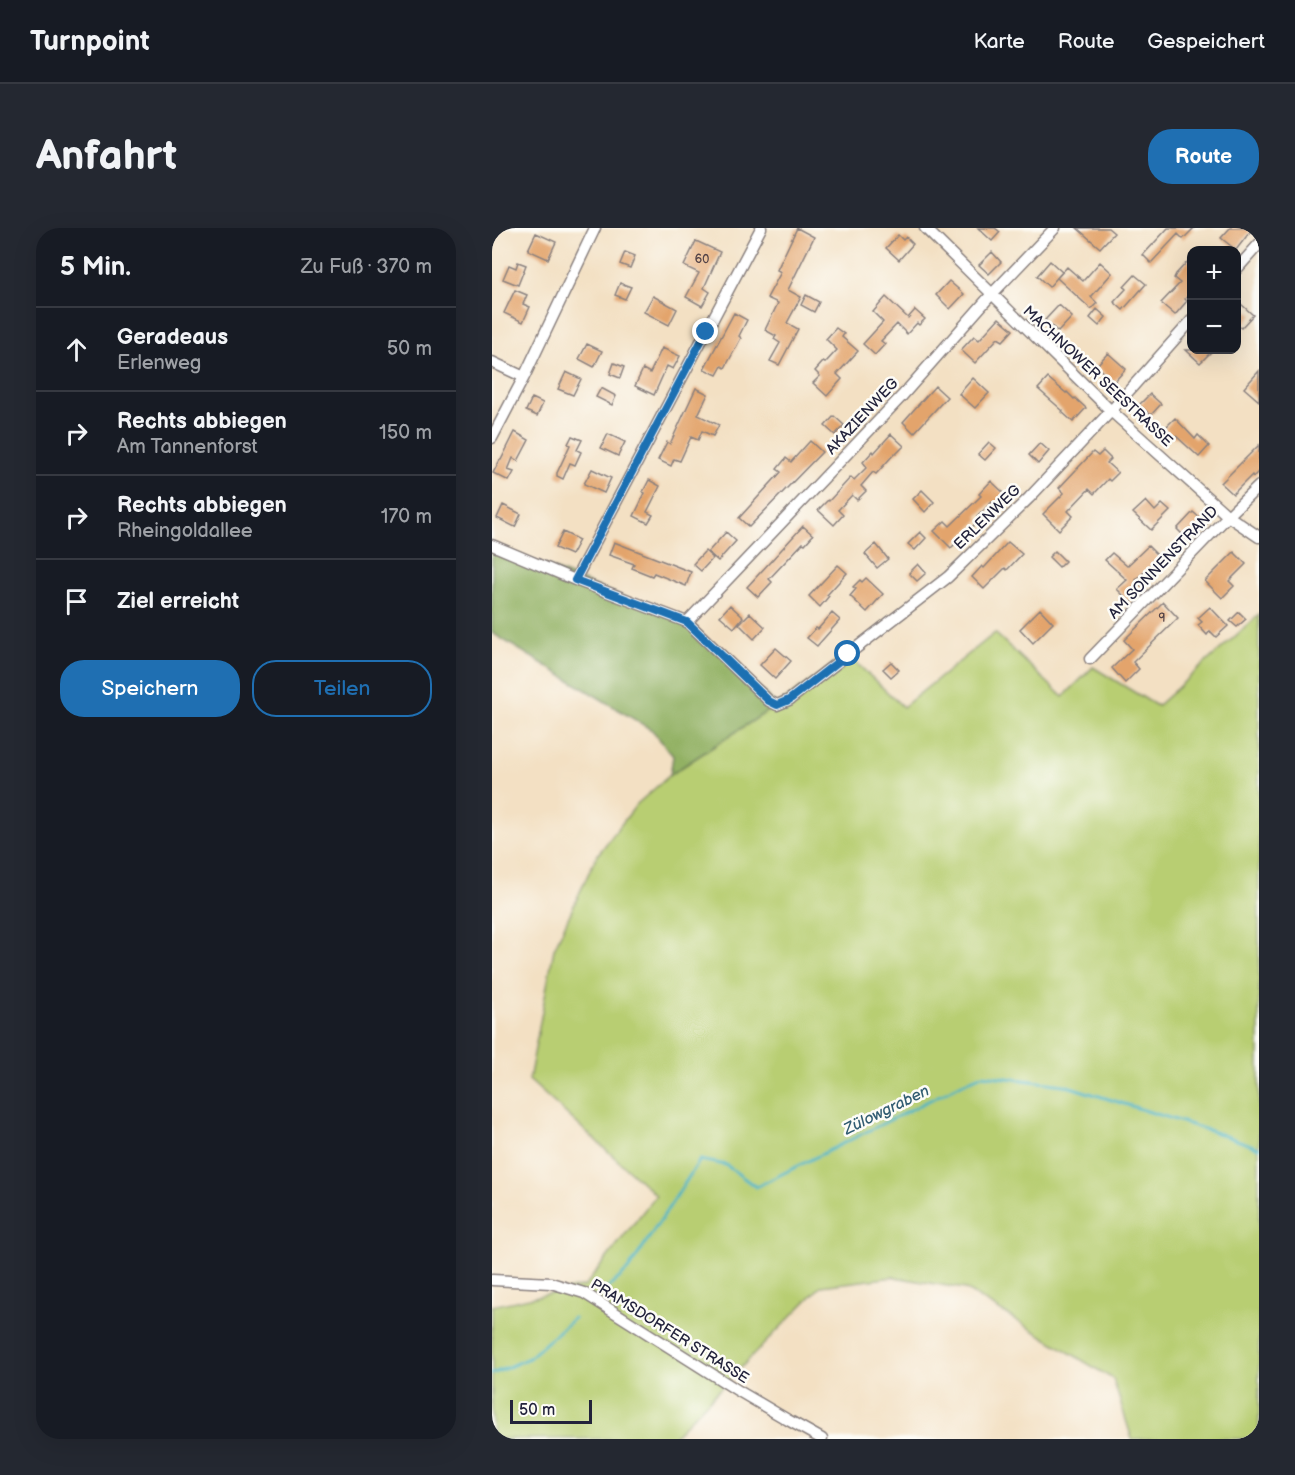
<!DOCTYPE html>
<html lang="de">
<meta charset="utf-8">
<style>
:root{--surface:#171b24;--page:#242831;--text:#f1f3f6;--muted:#9ea1a6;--line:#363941;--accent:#1f6fb2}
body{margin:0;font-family:"Balsamiq Sans",sans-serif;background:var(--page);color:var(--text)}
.controls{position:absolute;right:18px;top:18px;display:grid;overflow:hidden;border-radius:12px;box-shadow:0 6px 24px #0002}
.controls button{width:54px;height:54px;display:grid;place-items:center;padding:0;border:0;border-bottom:2px solid var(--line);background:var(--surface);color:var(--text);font:30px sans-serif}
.scale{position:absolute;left:18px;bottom:15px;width:82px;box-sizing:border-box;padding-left:6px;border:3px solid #22223b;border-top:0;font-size:16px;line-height:21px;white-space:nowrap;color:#22223b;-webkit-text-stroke:4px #fdfcf7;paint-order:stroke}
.stop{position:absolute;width:18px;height:18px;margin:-14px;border:4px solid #1f6fb2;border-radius:50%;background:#fff}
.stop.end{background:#1f6fb2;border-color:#fff;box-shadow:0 2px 6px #0008}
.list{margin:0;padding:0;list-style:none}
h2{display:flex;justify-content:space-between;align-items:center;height:78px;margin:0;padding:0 24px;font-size:26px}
h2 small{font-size:20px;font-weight:400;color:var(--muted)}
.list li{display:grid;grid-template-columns:39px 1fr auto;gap:18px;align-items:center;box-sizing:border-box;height:84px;padding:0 24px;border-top:2px solid var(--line)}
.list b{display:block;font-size:22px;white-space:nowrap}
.list p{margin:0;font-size:20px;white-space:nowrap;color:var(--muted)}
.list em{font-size:20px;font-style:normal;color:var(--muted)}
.actions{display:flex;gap:12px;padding:18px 24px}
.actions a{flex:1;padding:14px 0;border:2px solid var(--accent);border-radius:24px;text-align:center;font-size:21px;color:var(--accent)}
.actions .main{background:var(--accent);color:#fff}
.icon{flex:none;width:33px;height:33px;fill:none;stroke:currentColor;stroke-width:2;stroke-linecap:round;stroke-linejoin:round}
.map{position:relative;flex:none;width:767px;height:1211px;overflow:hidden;border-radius:24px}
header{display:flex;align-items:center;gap:36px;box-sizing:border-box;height:84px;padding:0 30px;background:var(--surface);border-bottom:2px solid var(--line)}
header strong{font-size:28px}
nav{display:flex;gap:33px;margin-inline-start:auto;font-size:21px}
.intro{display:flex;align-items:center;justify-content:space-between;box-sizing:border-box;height:144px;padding:0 36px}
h1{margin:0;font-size:42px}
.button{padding:15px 27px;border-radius:24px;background:var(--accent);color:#fff;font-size:21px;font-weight:700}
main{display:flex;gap:36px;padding:0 36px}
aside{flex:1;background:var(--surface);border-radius:24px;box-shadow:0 6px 24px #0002}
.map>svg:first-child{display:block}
</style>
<header>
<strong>Turnpoint</strong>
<nav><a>Karte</a><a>Route</a><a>Gespeichert</a></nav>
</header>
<div class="intro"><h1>Anfahrt</h1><a class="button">Route</a></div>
<main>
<aside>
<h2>5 Min.<small>Zu Fuß · 370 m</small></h2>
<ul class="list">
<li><svg class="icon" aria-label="ahead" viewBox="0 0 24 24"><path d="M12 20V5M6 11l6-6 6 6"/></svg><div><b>Geradeaus</b><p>Erlenweg</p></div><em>50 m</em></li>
<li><svg class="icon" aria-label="right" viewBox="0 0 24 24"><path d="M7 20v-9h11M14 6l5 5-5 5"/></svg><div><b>Rechts abbiegen</b><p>Am Tannenforst</p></div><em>150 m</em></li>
<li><svg class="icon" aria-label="right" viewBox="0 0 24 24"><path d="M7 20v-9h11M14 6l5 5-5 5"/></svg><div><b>Rechts abbiegen</b><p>Rheingoldallee</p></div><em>170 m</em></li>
<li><svg class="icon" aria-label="arrive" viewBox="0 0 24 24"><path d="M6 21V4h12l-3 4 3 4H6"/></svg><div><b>Ziel erreicht</b></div></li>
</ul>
<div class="actions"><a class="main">Speichern</a><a>Teilen</a></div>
</aside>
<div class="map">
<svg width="767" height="1211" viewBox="0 0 767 1211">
<rect width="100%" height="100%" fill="#fdfcf7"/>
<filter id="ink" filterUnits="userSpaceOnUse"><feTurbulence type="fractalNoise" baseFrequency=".0167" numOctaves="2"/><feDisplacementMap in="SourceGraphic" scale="12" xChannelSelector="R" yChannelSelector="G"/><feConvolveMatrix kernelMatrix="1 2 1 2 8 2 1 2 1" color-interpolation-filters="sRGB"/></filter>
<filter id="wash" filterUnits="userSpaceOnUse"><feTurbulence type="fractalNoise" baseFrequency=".008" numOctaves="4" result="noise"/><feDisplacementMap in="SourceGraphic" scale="24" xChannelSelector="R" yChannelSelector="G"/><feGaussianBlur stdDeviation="1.35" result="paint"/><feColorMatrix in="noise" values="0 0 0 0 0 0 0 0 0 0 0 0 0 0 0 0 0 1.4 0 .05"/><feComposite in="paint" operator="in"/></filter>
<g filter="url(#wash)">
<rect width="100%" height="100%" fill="#f3e0c3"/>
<path fill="#b8ce72" stroke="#6d7856" stroke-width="1.5" d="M767,387v824h-127l-19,-60 -148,-90 -71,-12 -73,9 -150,153h-179v-133l93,-20 71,-91 -127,-115 25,-131 42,-92 41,-53 33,-29 107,-70 70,-51 56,53 92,-74 68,64 30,-30 64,39z"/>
<path fill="#92b164" stroke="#5a6a50" stroke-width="1.5" d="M0,317l195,77 90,83 -107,70 3,-19 -21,-26 -160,-97z"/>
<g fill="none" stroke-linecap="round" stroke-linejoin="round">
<path stroke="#47b3c4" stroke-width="3" d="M105,1070l31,-28 72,-110 26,5 30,22 206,-103 20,-9 82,10 156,49 39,14
M0,1146l37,-16 45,-40"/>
</g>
<g id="blocks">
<path fill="#e3a46c" d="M305,0l17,9 -26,53 13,7 -14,26 11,6 -19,36 -9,-4 10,-18 -6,-4 2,-3 -11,-6 13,-27 -11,-5 14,-26 -4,-2z
M486,0h17l5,4 -8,9z
M585,0h31l6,5 -14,15z
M676,0h26l-11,11 -5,-5 -27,29 -8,-8z
M738,0h23l-17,22 -15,-12z
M44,5l20,9 -8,17 -20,-9z
M406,7l5,5 3,-3 7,7 -14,16 -13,-12z
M204,13l24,11 -16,36 6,4 -8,14 -16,-9 13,-24 -15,-7z
M133,24l10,4 -5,12 -10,-4z
M500,24l9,10 -12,12 -10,-9z
M699,30v34l-6,7 2,2 -12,14 -14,-12 19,-20 -6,-5 2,-4z
M558,33l12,11 -13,15 -12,-11z
M26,34l8,3 -8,20 -15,-6 6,-14 7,3z
M608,34l12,11 -21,24 6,6 -6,6 -34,-31 10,-11 16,14z
M643,47l11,9 -23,26 -9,-8 12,-13 -2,-2z
M457,53l15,13 -14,15 -14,-14z
M128,55l11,4 -6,12 -10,-4z
M23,62l12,5 -4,9 7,3 -7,15 -19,-9z
M314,67l13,7 -5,10 -13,-7z
M161,68l24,13 -8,16 -25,-13z
M394,69l22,21 7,-8 10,9 -6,6 -2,-2 -10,11 -10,-10 -16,17 4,3 -10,11 -12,-11 20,-22 -10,-10z
M749,76l12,11 -12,13 -5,-4v-15z
M567,77l13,12 -14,15 -13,-12z
M605,81l9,8 -7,9 -9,-8z
M242,85l13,7 -8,16 2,2 -16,30 -3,-2 -5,9 -13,-6z
M507,90l14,12 -10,11 -5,-3 -23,25 -14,-13 13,-14 5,4z
M344,100l8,6 -2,3 16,14 -21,23 5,5 -15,17 -14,-13 7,-7 -5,-5 8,-9 2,1 12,-13 -11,-11z
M95,116l15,7 -8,16 -15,-8z
M170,120l18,8 -7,13 -6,-3 -13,29 -19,-9 8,-17 7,4z
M694,122h27l-13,13z
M616,125l18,16 -12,13 -18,-16z
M122,135l10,4 -4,11 -10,-4z
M767,143v30l-15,-13z
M74,144l15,7 -8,16 -15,-6z
M481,150l16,15 -14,15 -16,-14z
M556,150l18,15 1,-1 7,7 1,-1 11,10 -13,14 -11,-10 1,-1 -25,-22z
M443,158l12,11 -33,36 -11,-11z
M109,160l15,8 -4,9 -16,-8z
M204,160l12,6 -10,21 21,10 -6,11 -11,-5 -4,9 -7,-3 -11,24 -6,-2 -3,7 -13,-6 9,-18 3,2z
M658,166l11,10 -10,11 -12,-10z
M40,170l11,5 -6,13 -11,-5z
M342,188l10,9 -9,10 -10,-9z
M683,190l20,21 3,-4 11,11 -10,11 -23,-21 -1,2 -10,-10z
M23,204l14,8 -11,21 -5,-3 -5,12 6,2 -5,9 -16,-8 7,-13h1z
M116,206l17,8 -7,14 -17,-8z
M399,206l13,12 -8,8 -1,-1 -19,21 -3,-2 -12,14 5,5 -9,9 -5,-5 -14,15 5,5 -9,10 -16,-15 10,-10 1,1 22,-24 3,3 13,-13 -4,-5 10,-11 1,2z
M80,208l10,4 -5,10 4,2 -6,13 -5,-2 -7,16 -6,-3v-3l13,-28 -2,-1z
M318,213l12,11 -73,75 -10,-9 42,-46 -4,-3 9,-11 5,4z
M497,214l7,6 -11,12 -7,-6z
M548,215l9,8 -11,13 -9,-9z
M767,217v26l-6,6 -1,-2 -19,19 -12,-11z
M611,223l8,8 -4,4 11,10 -8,8 -2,-2 -14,15 -5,-5 -21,22 5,5 -14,14 -16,-16 21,-21 -5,-5 34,-36 5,4z
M100,241l19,9 -7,15 -20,-9z
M157,252l11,6 -13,26 6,3 -5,8 -14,-7 11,-23 -2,-1z
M499,253l16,15 -10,10 -5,-4 -15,15 3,2 -29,29 -17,-17 11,-10 5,5 31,-30 -2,-2z
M430,262l12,12 -9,10 -12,-13z
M654,273l9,10 7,-7 8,7 -19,19 -18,-17z
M11,277l18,9 -6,13 -18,-9z
M701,284l14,12 -17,18 -13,-13z
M311,298l10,9 -8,9 -2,-1 -34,36 3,3 -14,15 -11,-10z
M71,304l16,8 -8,15 -16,-7z
M234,304l10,9 -18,20 -10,-9z
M428,304l6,6 -11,12 -7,-6z
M122,314l77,30 -5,14 -32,-13 -2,3 -20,-8 2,-4 -25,-9z
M516,314l14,12 -15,16 -2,-2 -21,21 -12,-12 10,-11 2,2z
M384,316l12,15 -11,9 -12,-14z
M656,318l11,11 -23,23 9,9 -14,14 -14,-14 10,-9 -22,-20 7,-7 15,13z
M213,323l8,7 -12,13 -8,-7z
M563,323l10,10 -6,6 -10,-10z
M742,324l12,12 -17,17 5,5 -12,12 -17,-17z
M426,336l8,9 -9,8 -8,-8z
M346,337l9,8 -20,22 2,1 -9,11 -11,-11z
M374,350l17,16 -16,18 -17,-16 6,-7 -3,-2 7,-7 2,2z
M671,374l15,16 -45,44 6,7 -14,14 -13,-15 20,-19 -8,-9z
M238,377l13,12 -9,11 -14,-12z
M718,379l18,19 -12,11 -6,-6 -3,4 -9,-10 4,-3 -4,-4z
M548,381l13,14 -20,20 -13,-14z
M747,384l7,7 -9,8 -7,-6z
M258,385l15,14 -11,12 -15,-15z
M340,385l8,7 -23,26 -10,-8 9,-10 2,1z
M284,420l15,13 -16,18 -15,-14z
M399,434l8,8 -8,7 -8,-8z"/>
</g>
</g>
<g filter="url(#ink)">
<use href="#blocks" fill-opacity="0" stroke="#8a817f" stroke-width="1.5"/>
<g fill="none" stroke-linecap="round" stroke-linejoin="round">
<g stroke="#8a817f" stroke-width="13">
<path id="minor" d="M433,0l186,183 117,105 31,21
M744,42l23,-26
M0,134l32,15
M0,210l32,-61 71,-149
M0,317l83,35 112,42 82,79 8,4 12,-5 159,-123 81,-79 82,-87 81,-91
M83,352l186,-352
M195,394l215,-226 89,-101 64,-67
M598,431l138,-143 31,-30
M0,1052l59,3 33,10 153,97 51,30 34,19"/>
</g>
<use href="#minor" stroke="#fff" stroke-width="10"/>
</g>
</g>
<g fill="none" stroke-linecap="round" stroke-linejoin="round" filter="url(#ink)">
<path stroke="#1f6fb2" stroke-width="8" d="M214,104l-131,248 112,42 82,79 8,4 12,-5 59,-46"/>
</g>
<g text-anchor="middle" stroke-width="5" stroke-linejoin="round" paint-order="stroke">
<g font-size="12" fill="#524247">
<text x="210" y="35">60</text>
<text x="670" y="394">9</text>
</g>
<g font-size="15" fill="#22223b" stroke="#fdfcf7">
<text transform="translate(606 148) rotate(43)" y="5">MACHNOWER SEESTRASSE</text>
<text transform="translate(370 188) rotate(-47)" y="5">AKAZIENWEG</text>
<text transform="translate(495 289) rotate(-44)" y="5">ERLENWEG</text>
<text transform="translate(671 334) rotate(-46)" y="5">AM SONNENSTRAND</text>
<text transform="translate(178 1103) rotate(32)" y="5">PRAMSDORFER STRASSE</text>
</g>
<g font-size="16" font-style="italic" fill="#315c72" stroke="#fdfcf7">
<text transform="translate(394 881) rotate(-26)" y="6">Zülowgraben</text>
</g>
</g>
</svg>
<div class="controls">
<button>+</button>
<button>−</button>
</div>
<div class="scale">50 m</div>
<div class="stop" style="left:356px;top:426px"></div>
<div class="stop end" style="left:214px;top:104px"></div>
</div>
</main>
